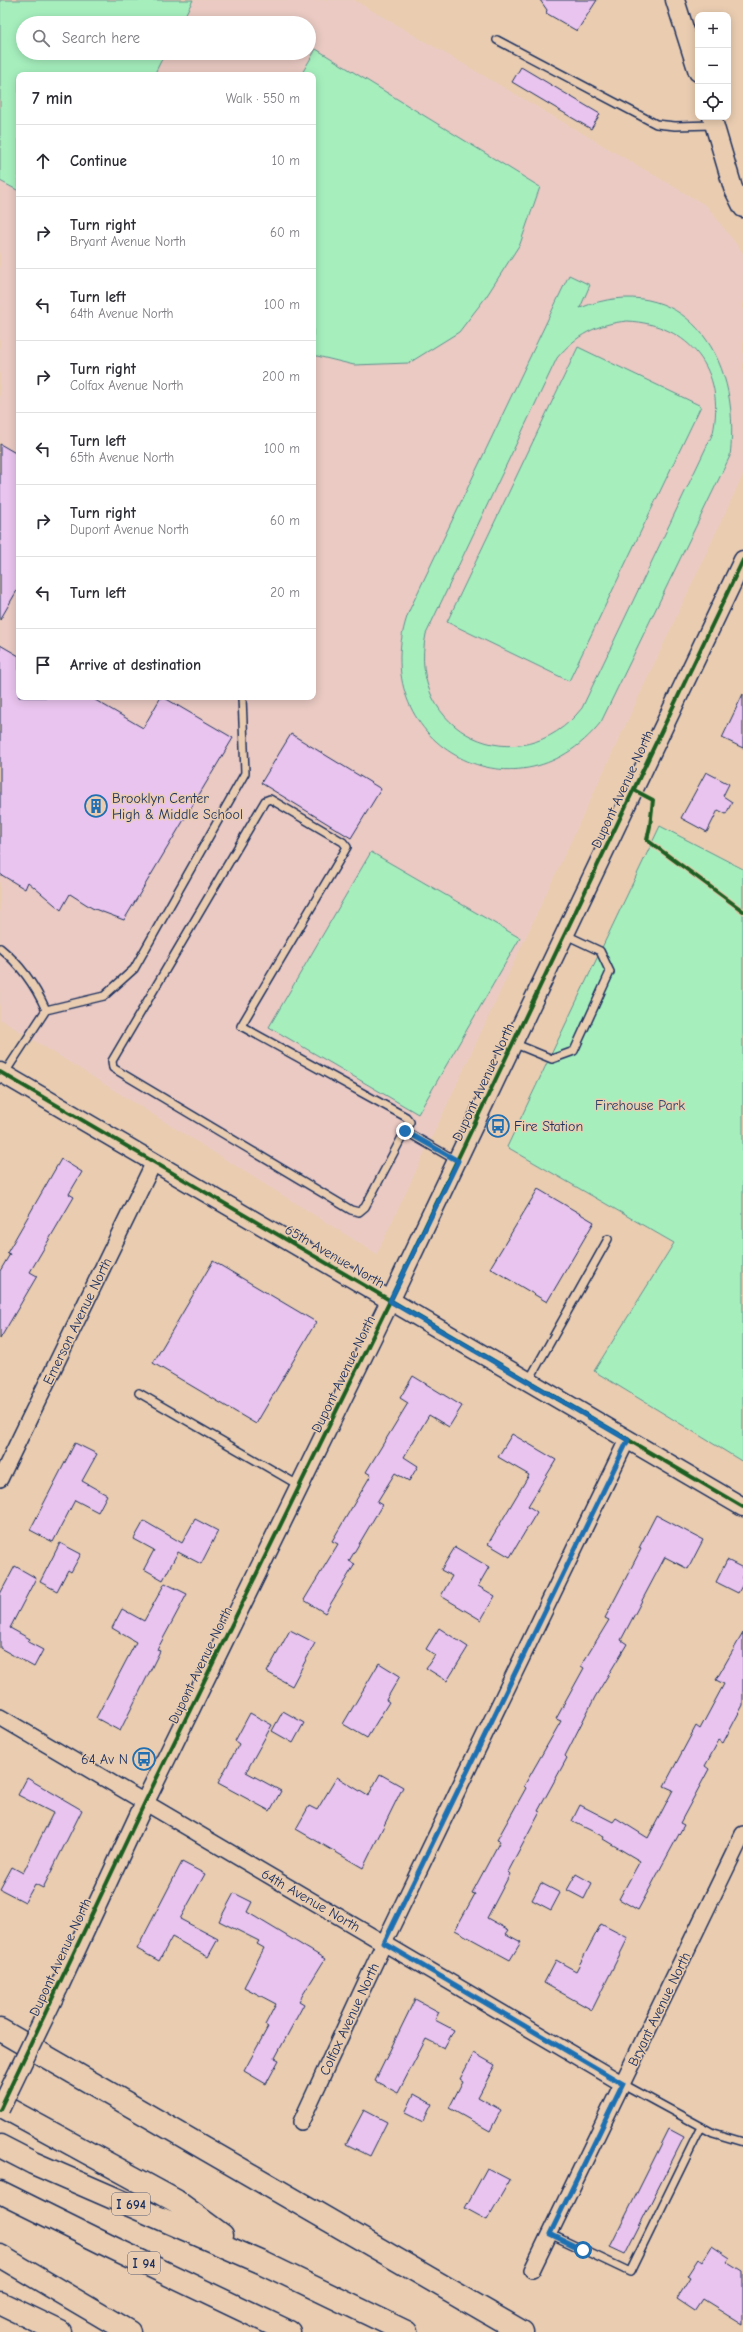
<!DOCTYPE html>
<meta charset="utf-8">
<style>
:root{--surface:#fff;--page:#f7f7f7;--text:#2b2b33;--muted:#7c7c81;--line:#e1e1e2}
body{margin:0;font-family:"Comic Neue",sans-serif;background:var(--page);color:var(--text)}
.controls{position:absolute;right:12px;top:12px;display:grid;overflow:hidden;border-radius:8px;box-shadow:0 2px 10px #0003}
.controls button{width:36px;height:36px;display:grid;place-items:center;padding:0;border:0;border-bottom:1px solid var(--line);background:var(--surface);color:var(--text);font:20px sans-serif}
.stop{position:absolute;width:12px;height:12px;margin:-9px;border:3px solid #1f6fb2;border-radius:50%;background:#fff}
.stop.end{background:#1f6fb2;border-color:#fff;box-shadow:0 1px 4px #0008}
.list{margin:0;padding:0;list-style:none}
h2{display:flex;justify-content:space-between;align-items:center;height:52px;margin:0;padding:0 16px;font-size:17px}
h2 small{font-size:13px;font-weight:400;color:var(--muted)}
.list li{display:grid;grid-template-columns:26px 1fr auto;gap:12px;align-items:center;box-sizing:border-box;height:72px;padding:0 16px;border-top:1px solid var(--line)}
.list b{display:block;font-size:15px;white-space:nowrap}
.list p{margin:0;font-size:13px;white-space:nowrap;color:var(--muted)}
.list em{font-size:13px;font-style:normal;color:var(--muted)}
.icon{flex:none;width:22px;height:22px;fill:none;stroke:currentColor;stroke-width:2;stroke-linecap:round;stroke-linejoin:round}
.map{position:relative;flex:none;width:743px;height:2332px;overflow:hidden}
.search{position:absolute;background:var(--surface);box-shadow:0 2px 10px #0003;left:16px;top:16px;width:300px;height:44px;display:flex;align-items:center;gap:10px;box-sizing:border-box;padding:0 14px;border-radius:22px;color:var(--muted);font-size:15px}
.panel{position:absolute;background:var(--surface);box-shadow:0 2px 10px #0003;left:16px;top:72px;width:300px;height:628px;border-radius:8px}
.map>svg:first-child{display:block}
</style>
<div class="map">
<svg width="743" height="2332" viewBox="0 0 743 2332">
<rect width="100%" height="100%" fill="#eacdb1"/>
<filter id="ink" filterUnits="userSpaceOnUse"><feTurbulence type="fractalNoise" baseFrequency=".025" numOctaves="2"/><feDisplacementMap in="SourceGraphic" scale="8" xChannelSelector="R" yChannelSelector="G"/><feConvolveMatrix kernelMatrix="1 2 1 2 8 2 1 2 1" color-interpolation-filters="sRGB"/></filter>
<g filter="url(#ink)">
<path fill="#eacac3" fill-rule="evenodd" d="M0,0h354l353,206 36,47v222l-366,779 -377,-235zM23,23h286v30h-286zM19,75h294v622h-294z"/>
<path fill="#a6efbd" stroke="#608f8e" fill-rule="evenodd" d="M0,0h193l-12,23h-158v30h142l-11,22h-135v116l-19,-10z
M316,49l224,138 -20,57 -34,53 -27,35 -50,31 -55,2 -41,-10v-280h-12z
M569,275l21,10 -10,23c101,-40 163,46 150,148l-129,266c-85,107 -240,18 -192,-111zM627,321c63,3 99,50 86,112l-131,275c-62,79 -177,24 -156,-74l131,-276c19,-23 40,-34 70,-37z
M578,347l123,59 -132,275 -122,-59z
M660,826l83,43v593l-149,-91 80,-128 -167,-96z
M371,852l149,86 -102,176 -149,-87z"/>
<path fill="#e9c4ee" stroke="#1b2f5e" d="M540,0h57l-20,31 -31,-18 1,-3z
M521,67l79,47 -9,15 -79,-47z
M0,444l19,11v132l-19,33z
M0,645l19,11v41h71l53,31 18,-31h2l70,41 -109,182 -32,-12 -22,-14 -9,16 -33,-28 -3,7 -25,-15z
M743,694v54l-21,-10z
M291,734l90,55 -30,49 -90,-55z
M706,772l23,12 -6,12 9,6 -6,12 -8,-4 -11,22 -26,-14z
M61,1159l21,13 -13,22 5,3 -44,75 7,4 -37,63v-68l10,-17 -3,-1z
M538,1189l56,33 -47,80 -57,-34z
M213,1261l103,61 -60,102 -103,-61z
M413,1376l49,30 -13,21 -20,-12 -25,42 14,9 -9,15 -14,-8 -18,29 5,3 -33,56 6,3 -30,49 -21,-13 34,-56 -6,-3 39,-66 -5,-3 42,-69 -8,-5z
M512,1434l44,26 -28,46 9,6 -27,45 -22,-13 41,-69 -31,-18z
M75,1443l22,11 -15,27 25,14 -9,17 -23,-12 -22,42 -23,-12z
M656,1515l47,25 -15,29 -23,-12 -44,83 6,4 -32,53 -30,59 2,2 -29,53 2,1 -32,60 2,2 -23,44 22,12 -3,4 15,8 -11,18 -55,-30 20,-36 -3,-1 28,-52 -3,-1 29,-52 -2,-2 37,-65 -5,-2 28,-51 -3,-2 28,-46 -4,-2 36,-69 -2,-1z
M195,1519l23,12 -17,33 -23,-12 -15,28 -19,-11 10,-19 -20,-11 10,-18 38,22z
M60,1543l21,11 -10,18 -3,-2 -11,21 -17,-9z
M455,1547l34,20 -11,19 17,10 -14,24 -40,-24 11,-20 -11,-6z
M727,1560l16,8v16l-5,9 -22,-11z
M15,1566l21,12 -26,50 20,11 -2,3 15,8 -9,17 -34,-19v-54z
M165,1583l22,11 -30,56 3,1 -40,80 -24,-13 40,-76 -24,-14 10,-19 22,12z
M439,1628l29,19 -21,34 -21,-13 9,-13 -9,-6z
M290,1630l25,13 -23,43 -25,-14z
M743,1633v72l-20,38 -4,-3 -14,26 4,3 -29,54 4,2 -46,85 -19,-11 21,-38 -37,-22 1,-2 -32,-16 8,-16 33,17 3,-4 32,20 25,-48 -9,-4 32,-60 4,3 24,-45 -8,-4z
M379,1663l21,13 -14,24 3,2 -22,36 -24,-14z
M283,1711l21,12 -11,20 -21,-12z
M250,1713l22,12 -26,47 35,19 -11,20 -52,-28 21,-39 -4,-3z
M380,1774l23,13 -40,81 -67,-39 13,-23 8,4 20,-33 31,19z
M27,1778l55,32 -39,78 -8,-4 -10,18 -25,-13 12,-22 11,6 30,-60 -35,-18z
M182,1862l23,12 -25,45 38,20 -10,18 -36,-20 -13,24 -22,-12z
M576,1874l16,9 -8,16 -17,-9z
M541,1883l19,10 -9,17 -19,-10z
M234,1893l18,9 -5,10 78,47 -26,42 5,3 -29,54 4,2 -13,24 -22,-13 24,-44 -3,-2 11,-21 -32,-17 20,-39 -7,-4 2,-3 -40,-20z
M601,1924l27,14 -36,72 -48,-27 12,-23 20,11z
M415,1999l24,13 -4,8 19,10 -10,18 -18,-9 -28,54 -23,-12z
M474,2053l21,12 -17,32 23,13 -11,21 -41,-23 14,-27 -3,-2z
M414,2094l18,10 -9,18 -18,-9z
M364,2110l23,12 -17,34 -24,-12z
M669,2129l15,8 -59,117 -15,-7z
M487,2168l23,12 -23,40 -22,-12z
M712,2246l18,12 -3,4 16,10v52l-40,-25 -8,12 -18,-12 13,-21 -3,-2 11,-17 4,3z"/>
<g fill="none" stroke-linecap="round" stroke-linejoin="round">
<g stroke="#1b2f5e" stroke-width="10">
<path id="service" d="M497,40l159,84 19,2 39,-1
M270,799l73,43 4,5 -106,179 165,91 4,5 -45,85 -6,5 -8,-2 -238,-142 -1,-7 153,-260z
M0,948c21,17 35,37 46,62
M513,1043l39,16 22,-8 36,-79 -10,-21 -34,-16
M4,1074l42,-64 58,-14 30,-27 111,-196 -3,-76
M405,1131l52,30
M528,1382l80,-143
M139,1393l161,93
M623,2084l90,49 30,9
M550,2234l80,38 71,-145"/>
</g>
<g stroke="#1b2f5e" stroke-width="18">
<path id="minor" d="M0,1479l154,-317
M0,1717l623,367
M301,2122l83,-179 243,-503
M532,2270l211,-436"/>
</g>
<g stroke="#1b2f5e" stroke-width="21">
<path id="tertiary" d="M675,0l23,72
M712,117l21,71 10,20
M0,1072l743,435
M58,1989l87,-187 245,-501 353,-741"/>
</g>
<g stroke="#1b2f5e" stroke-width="25">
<path id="motorway" d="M0,2030l522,302
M0,2105l176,96 46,34
M0,2146l33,17 230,100 143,69
M0,2192l113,56 176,84
M0,2256l129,76
M0,2303l60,29"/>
</g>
<use href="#service" stroke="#eacdb1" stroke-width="7"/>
<use href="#minor" stroke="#eacdb1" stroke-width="15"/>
<use href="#tertiary" stroke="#eacdb1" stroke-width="18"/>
<use href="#motorway" stroke="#eacdb1" stroke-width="22"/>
<g stroke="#1b2f5e" stroke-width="21" stroke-linecap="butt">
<path id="tertiary-bridge" d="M0,2109l58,-120"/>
</g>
<use href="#tertiary-bridge" stroke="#eacdb1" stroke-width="18"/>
<g stroke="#eacdb1" stroke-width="6">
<path id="cycleway" d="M634,790l19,10 -3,26 -3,14 96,71
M0,1072l743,435
M0,2109l145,-307 245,-501 353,-741"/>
</g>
<use href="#cycleway" stroke="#1b5e20" stroke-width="4"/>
</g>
</g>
<g fill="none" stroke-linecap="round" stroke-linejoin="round" filter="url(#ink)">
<path stroke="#1f6fb2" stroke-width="5" d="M405,1131l53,30 -68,140 238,139 -244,503 239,141 -73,150 33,16"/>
</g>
<defs>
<g id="building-ring" transform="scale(1.15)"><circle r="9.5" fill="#eacdb1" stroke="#1f6fb2" stroke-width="1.5"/><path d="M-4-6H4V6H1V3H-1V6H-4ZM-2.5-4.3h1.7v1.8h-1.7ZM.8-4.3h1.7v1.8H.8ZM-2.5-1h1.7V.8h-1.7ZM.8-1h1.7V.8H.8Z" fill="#1f6fb2"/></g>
<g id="bus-ring" transform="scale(1.15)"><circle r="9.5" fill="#eacdb1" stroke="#1f6fb2" stroke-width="1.5"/><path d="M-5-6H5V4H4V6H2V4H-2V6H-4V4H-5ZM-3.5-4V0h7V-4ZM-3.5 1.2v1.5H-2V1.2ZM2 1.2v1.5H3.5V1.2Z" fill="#1f6fb2"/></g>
</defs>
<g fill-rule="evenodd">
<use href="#building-ring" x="96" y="806"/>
<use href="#bus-ring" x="498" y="1126"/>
<use href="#bus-ring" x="144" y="1759"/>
</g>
<g text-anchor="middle" stroke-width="3" stroke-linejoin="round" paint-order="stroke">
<g fill="#eacdb1" stroke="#595e77" stroke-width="1">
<rect x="112" y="2193" width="38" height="22" rx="3"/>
<rect x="128" y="2252" width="32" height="22" rx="3"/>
</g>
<g font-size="13" font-weight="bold" fill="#1b2f5e">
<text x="131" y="2209">I 694</text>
<text x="144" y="2268">I 94</text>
</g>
<g font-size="14" fill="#1b2f5e" stroke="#eacdb1">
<text transform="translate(622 789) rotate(-65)" y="5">Dupont Avenue North</text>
<text transform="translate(483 1082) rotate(-65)" y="5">Dupont Avenue North</text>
<text transform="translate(335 1256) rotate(30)" y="5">65th Avenue North</text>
<text transform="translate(77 1321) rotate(-64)" y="5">Emerson Avenue North</text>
<text transform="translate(343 1374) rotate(-64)" y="5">Dupont Avenue North</text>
<text transform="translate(200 1665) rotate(-64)" y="5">Dupont Avenue North</text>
<text transform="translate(311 1900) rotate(30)" y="5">64th Avenue North</text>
<text transform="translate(60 1957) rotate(-65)" y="5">Dupont Avenue North</text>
<text transform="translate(659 2009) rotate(-64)" y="5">Bryant Avenue North</text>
<text transform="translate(349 2019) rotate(-65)" y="5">Colfax Avenue North</text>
</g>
<g font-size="14" fill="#1b2f5e" stroke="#eacdb1" text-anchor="start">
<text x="112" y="803">Brooklyn Center<tspan x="112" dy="16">High &amp; Middle School</tspan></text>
<text x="514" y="1131">Fire Station</text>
<text x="128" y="1764" text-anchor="end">64 Av N</text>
</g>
<g font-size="14" fill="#294268" stroke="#eacdb1">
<text x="640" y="1110">Firehouse Park</text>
</g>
</g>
</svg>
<div class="controls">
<button>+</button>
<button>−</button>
<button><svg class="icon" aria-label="locate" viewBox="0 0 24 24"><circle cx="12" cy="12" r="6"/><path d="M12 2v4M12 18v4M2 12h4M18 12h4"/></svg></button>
</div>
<div class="stop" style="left:583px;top:2250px"></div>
<div class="stop end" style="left:405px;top:1131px"></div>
<div class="search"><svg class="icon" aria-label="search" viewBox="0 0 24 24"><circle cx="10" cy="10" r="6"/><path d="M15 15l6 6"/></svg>Search here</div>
<section class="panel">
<h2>7 min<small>Walk · 550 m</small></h2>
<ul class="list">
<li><svg class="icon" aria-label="ahead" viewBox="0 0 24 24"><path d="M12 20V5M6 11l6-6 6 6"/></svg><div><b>Continue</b></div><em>10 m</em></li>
<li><svg class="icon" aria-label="right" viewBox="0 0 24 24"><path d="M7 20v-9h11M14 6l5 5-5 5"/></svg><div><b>Turn right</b><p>Bryant Avenue North</p></div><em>60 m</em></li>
<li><svg class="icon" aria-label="left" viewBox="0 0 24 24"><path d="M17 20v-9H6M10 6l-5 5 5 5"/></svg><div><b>Turn left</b><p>64th Avenue North</p></div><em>100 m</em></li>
<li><svg class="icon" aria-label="right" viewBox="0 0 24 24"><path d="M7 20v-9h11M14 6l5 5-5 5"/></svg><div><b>Turn right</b><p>Colfax Avenue North</p></div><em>200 m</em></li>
<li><svg class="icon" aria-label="left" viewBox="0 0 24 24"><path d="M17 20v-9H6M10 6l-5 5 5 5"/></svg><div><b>Turn left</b><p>65th Avenue North</p></div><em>100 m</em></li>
<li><svg class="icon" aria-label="right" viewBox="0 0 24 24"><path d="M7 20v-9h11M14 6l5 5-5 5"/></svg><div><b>Turn right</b><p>Dupont Avenue North</p></div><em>60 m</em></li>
<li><svg class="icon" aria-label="left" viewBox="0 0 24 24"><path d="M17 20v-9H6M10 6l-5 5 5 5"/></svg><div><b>Turn left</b></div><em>20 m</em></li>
<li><svg class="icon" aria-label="arrive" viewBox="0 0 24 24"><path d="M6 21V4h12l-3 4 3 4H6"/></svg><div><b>Arrive at destination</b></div></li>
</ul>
</section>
</div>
